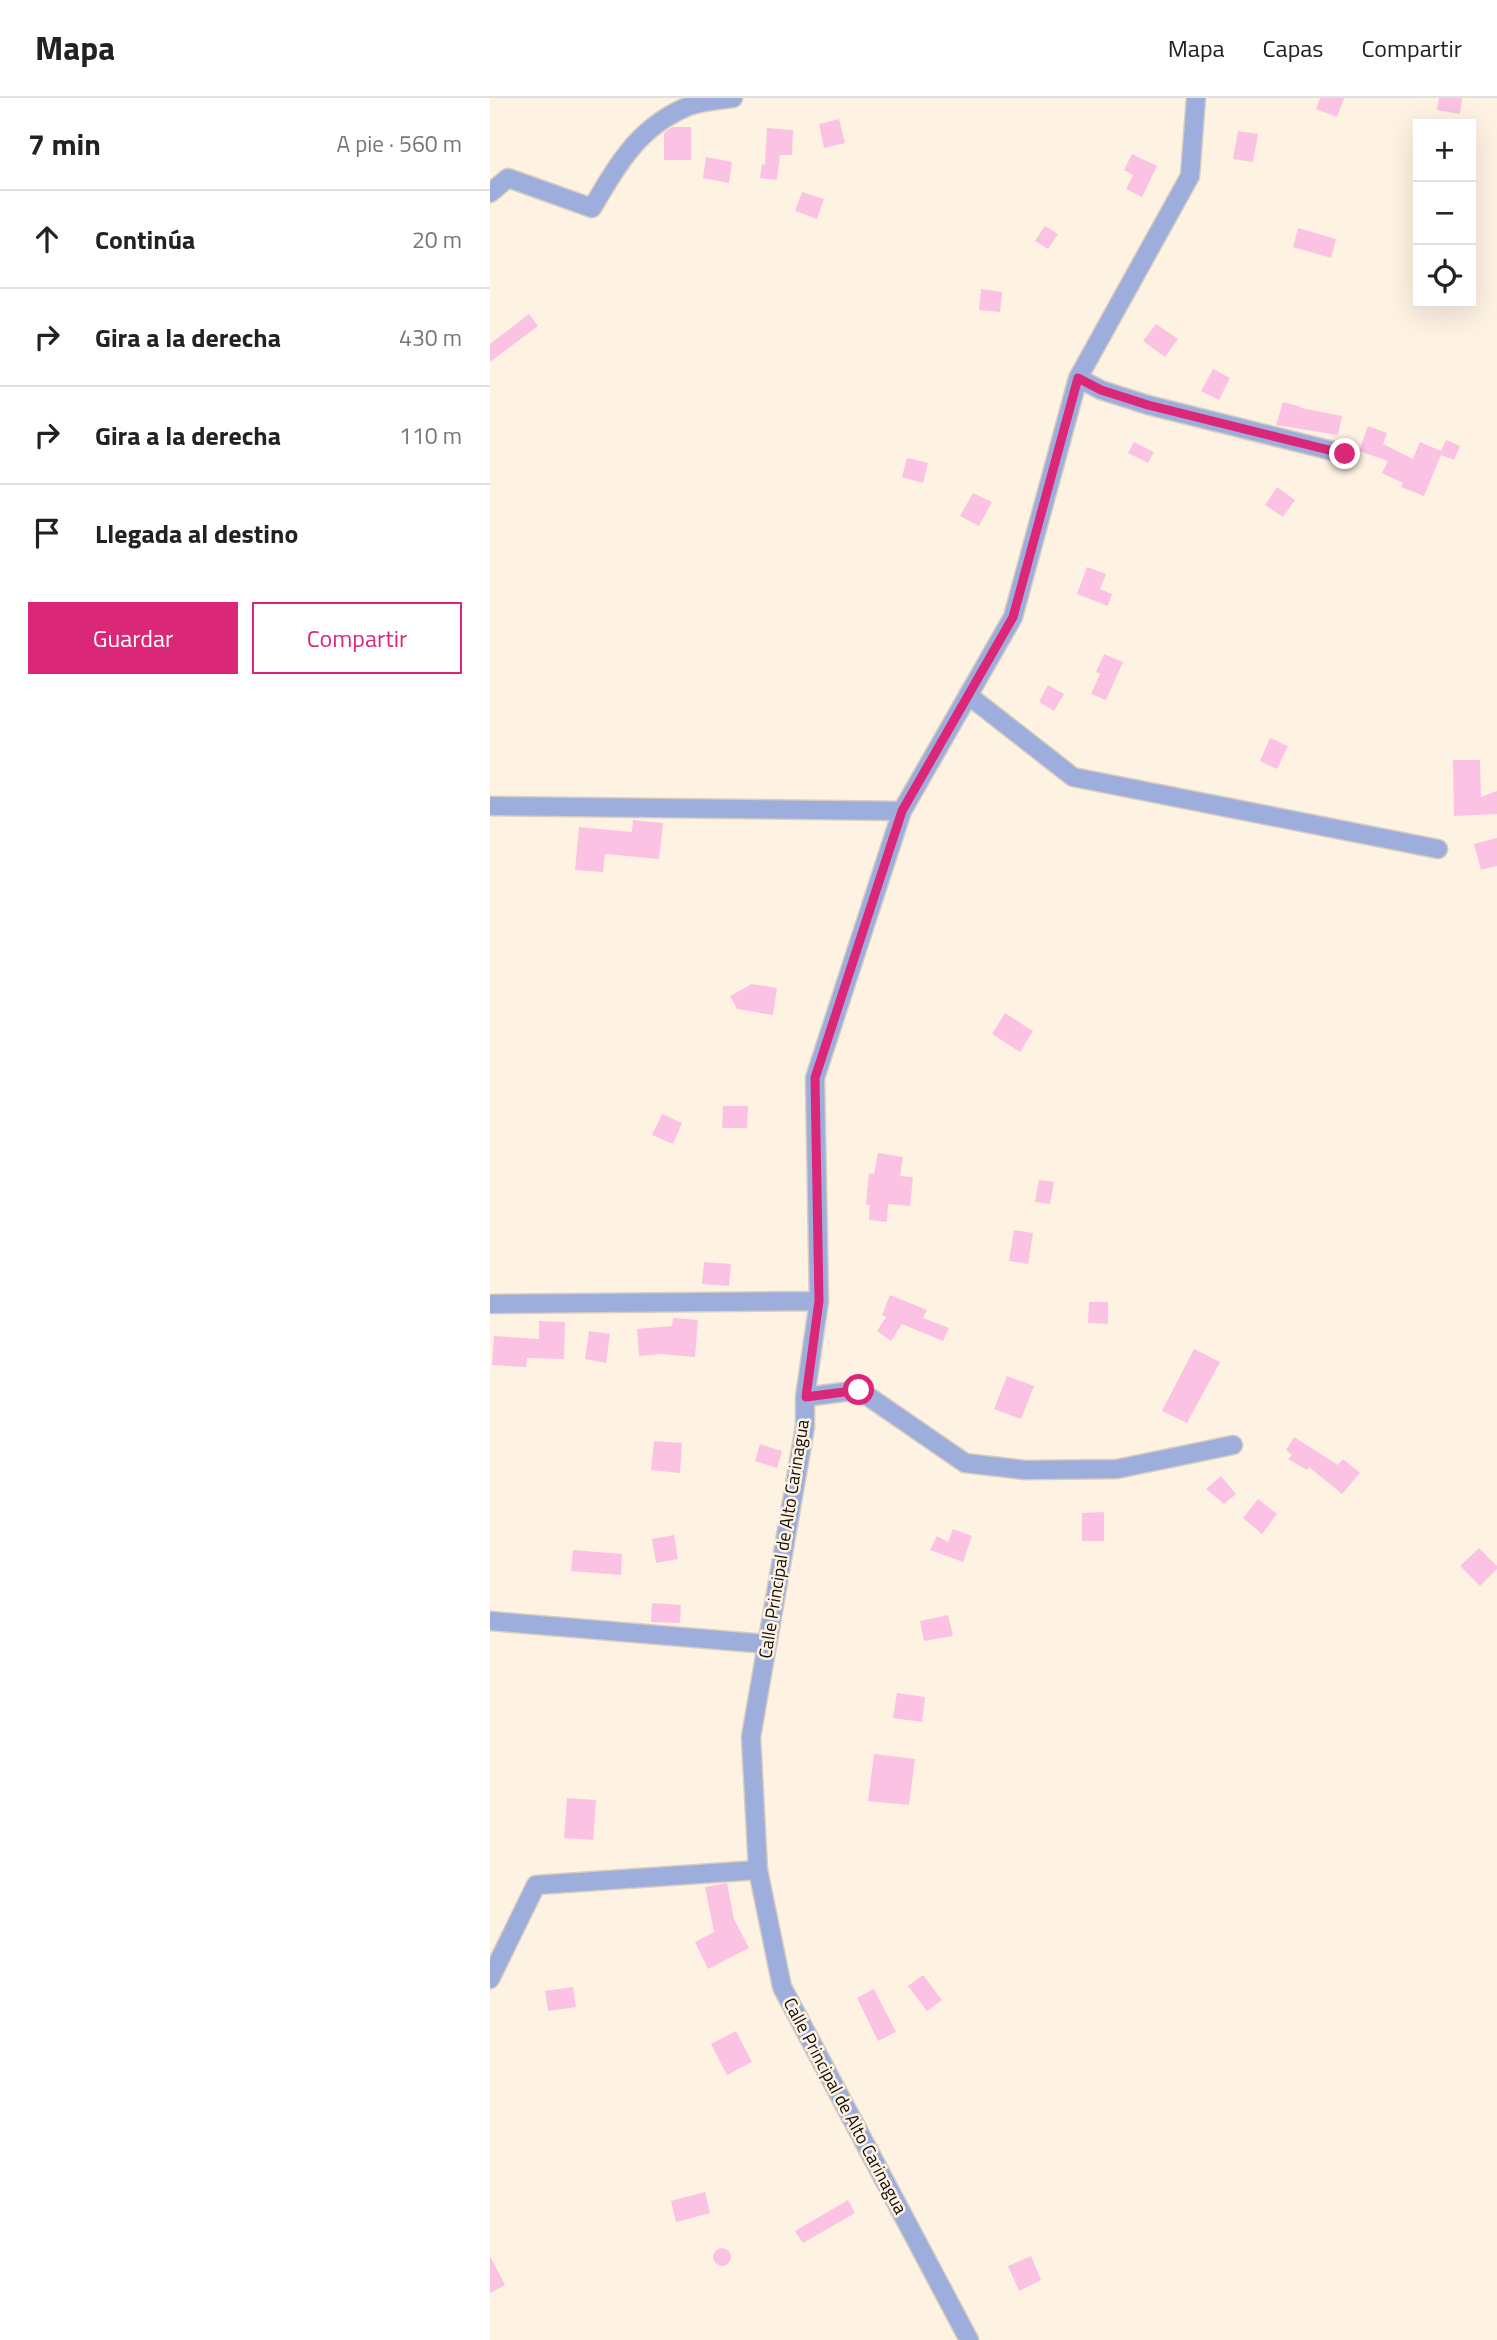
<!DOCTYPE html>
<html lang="es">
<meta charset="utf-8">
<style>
:root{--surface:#fff;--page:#f2f2f2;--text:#222;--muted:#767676;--line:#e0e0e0;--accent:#db2777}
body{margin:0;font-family:"Titillium Web",sans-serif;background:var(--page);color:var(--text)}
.controls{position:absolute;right:21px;top:21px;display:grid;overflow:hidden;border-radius:0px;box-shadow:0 7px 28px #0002}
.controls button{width:63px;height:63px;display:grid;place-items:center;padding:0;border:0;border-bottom:2px solid var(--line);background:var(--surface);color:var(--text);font:35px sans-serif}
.stop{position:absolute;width:21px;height:21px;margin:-16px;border:5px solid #db2777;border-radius:50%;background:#fff}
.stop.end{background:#db2777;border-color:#fff;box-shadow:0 2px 7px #0008}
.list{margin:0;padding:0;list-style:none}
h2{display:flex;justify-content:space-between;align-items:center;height:91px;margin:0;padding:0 28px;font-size:30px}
h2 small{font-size:23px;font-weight:400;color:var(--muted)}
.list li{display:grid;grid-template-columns:46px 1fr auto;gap:21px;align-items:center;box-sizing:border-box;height:98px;padding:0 28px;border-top:2px solid var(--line)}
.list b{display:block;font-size:26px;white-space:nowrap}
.list em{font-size:23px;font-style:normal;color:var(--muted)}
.actions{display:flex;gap:14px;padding:21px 28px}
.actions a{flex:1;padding:16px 0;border:2px solid var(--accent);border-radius:0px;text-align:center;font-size:24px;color:var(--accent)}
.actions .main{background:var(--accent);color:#fff}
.icon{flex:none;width:38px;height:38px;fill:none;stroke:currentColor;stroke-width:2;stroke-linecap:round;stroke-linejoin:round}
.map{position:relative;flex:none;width:1007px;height:2242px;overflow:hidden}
header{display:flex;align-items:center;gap:42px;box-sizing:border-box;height:98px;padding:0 35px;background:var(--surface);border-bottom:2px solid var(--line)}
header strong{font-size:33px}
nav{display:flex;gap:38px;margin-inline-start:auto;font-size:24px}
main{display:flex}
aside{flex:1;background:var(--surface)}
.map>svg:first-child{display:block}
</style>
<header>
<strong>Mapa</strong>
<nav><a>Mapa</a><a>Capas</a><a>Compartir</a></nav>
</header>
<main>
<aside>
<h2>7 min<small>A pie · 560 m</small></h2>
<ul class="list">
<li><svg class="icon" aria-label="ahead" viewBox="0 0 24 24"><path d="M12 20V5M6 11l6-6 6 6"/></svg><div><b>Continúa</b></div><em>20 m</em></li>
<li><svg class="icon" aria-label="right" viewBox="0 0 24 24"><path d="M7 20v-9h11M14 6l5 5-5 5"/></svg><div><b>Gira a la derecha</b></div><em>430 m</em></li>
<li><svg class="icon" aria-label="right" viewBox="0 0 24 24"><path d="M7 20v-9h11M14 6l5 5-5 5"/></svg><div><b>Gira a la derecha</b></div><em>110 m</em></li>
<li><svg class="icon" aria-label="arrive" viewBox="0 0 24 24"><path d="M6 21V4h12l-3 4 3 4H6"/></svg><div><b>Llegada al destino</b></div></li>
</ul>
<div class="actions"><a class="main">Guardar</a><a>Compartir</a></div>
</aside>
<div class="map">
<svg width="1007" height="2242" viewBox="0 0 1007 2242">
<rect width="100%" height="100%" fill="#fef2e3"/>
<path fill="#fbc2e4" d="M830,0h24l-7,19 -21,-8z
M949,0h23l-2,16 -23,-4z
M349,21l6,24 -21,5 -5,-24z
M182,29h19v33h-27v-27z
M277,30l26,2 -1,25h-12l-3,25 -17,-2 2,-14 3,1z
M748,33l20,3 -5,28 -20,-3z
M642,56l25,12 -15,31 -16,-8 7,-14 -9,-5z
M216,59l26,5 -3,21 -26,-5z
M312,94l22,7 -7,20 -22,-8z
M555,128l13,8 -10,15 -13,-8z
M808,130l38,11 -5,19 -38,-11z
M491,191l21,3 -2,20 -21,-2z
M39,216l9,12 -48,36v-18z
M666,226l22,15 -13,18 -22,-16z
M723,271l17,9 -11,22 -18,-9z
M793,304l18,5v1l41,8 -4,19 -62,-10z
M878,328l19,7 -4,11 30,15 7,-17 21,9 5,-11 14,6 -6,14 -13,-5 -17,41 -23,-9 2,-4 -21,-10 6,-12 -29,-10z
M644,344l20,10 -6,11 -20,-10z
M417,360l21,5 -5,20 -21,-6z
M787,389l18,13 -12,17 -18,-12z
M483,395l19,9 -13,24 -19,-10z
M597,469l19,7 -6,15 12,5 -4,12 -31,-12z
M614,556l19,8 -17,38 -15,-6 9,-20 -4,-2z
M558,587l16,9 -10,17 -15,-9z
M780,640l18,8 -11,23 -17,-8z
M963,662h27l1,37 16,-6v23l-43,2z
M143,722l30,3 -4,36 -54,-5 -2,18 -28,-2 4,-43 53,5z
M1007,740v28l-16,4 -7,-26z
M262,886l25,4 -4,27 -36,-6 -7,-13z
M515,915l28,18 -13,21 -28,-18z
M233,1008h25l-1,22h-25z
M172,1016l20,9 -9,21 -21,-9z
M388,1055l25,4 -3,19 13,1 -3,29 -22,-2 -1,18 -18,-2 1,-15h-4l3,-32 5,1z
M549,1082l15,2 -4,22 -15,-2z
M524,1132l19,3 -5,31 -19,-3z
M214,1164l27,2 -2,22 -27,-2z
M400,1197l37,15 -4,8 26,10 -6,13 -41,-17 -11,17 -14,-10 9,-14 -4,-2z
M599,1204h19v22l-20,-1z
M183,1220l25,2 -3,37 -34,-3 -22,2 -2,-27 35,-3z
M49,1223l26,1 -1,37 -37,-1 -1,9 -34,-2 2,-29 45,3z
M99,1233l21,3 -4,29 -21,-4z
M704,1251l26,13 -33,61 -25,-12z
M517,1278l27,10 -13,33 -27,-10z
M804,1339l44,28 5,-6 17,14 -18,21 -33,-27 -2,3 -19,-11 4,-4 -6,-5z
M164,1343l28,2 -2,30 -29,-3z
M270,1346l22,7 -5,17 -22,-7z
M731,1378l15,18 -12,10 -18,-15z
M768,1401l19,15 -15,20 -19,-16z
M614,1414v29h-22v-28z
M463,1431l19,7 -9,26 -33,-12 7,-14 11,6z
M184,1437l4,24 -22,4 -4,-24z
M989,1450l18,18v3l-17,17 -20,-20z
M83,1452l49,4 -1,21 -50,-4z
M162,1505l29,2 -1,18 -29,-1z
M458,1517l5,21 -29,5 -4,-20z
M407,1595l28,4 -3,25 -29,-4z
M384,1656l41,5 -6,46 -41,-4z
M77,1700l29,2 -3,40 -29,-2z
M237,1785l7,36 15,29 -41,21 -13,-27 19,-10 -9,-45z
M433,1877l19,25 -15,11 -19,-25z
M83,1889l3,20 -28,4 -3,-20z
M384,1891l22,43 -18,9 -21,-43z
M246,1933l16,31 -25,13 -16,-31z
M215,2094l5,21 -34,9 -5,-21z
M358,2102l7,13 -52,30 -8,-12z
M223 2159a9 9 0 1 1 18 0a9 9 0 1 1-18 0Z
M0,2158l15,29 -15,8z
M541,2158l10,24 -22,11 -11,-25z"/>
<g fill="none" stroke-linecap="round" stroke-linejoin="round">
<g stroke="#d9cdc0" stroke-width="21">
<path id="minor" d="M0,95l18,-15 84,30c26,-44 47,-82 97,-102 13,-5 30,-6 44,-8
M588,280l23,12 47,15 197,49
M478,597l105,82 365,72
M0,708l412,5
M0,1206l329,-3
M315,1299l54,-7 106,73 60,7 92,-1 116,-24
M0,1523l276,23
M0,1881l46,-94 222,-15
M479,2242l-187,-353 -24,-117 -7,-133 54,-310v-30l14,-96 -4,-223 87,-267 111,-194 65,-239 112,-202 6,-78"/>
</g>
<use href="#minor" stroke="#9daedd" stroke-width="18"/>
</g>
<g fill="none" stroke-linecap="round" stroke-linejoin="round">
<path stroke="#db2777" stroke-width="9" d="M369,1292l-53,7 13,-96 -4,-223 87,-267 111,-194 65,-239 23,12 47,15 197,49"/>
</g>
<g text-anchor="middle" stroke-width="5" stroke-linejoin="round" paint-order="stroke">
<g font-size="18" fill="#140d06" stroke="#fef2e3">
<text transform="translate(294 1441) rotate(-81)" y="6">Calle Principal de Alto Carinagua</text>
<text transform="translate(355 2008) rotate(62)" y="6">Calle Principal de Alto Carinagua</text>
</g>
</g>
</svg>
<div class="controls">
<button>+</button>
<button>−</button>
<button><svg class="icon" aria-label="locate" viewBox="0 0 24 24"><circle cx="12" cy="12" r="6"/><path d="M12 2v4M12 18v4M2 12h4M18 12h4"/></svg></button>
</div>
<div class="stop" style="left:369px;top:1292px"></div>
<div class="stop end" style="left:855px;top:356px"></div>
</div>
</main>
